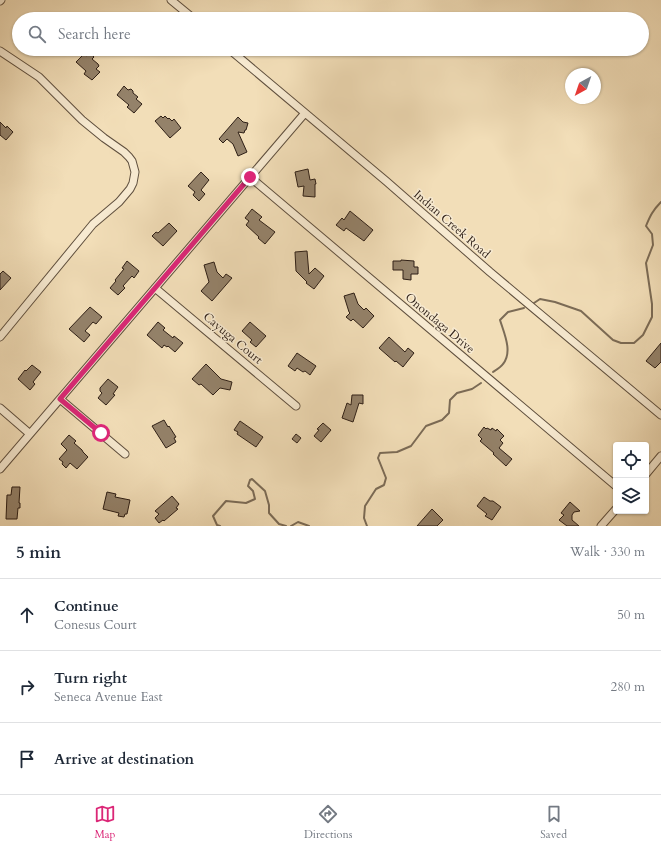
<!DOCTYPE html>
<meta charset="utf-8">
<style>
:root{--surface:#fff;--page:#f6f6f7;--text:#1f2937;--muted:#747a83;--line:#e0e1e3;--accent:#db2777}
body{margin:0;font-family:Cardo,serif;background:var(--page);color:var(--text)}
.controls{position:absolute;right:12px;bottom:12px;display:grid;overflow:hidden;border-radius:4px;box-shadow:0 1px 3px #0004}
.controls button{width:36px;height:36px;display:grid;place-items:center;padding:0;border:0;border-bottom:1px solid var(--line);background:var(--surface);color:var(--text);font:20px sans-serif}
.compass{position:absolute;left:565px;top:68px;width:36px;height:36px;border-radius:50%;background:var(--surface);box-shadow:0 1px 3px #0004;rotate:220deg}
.stop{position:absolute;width:12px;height:12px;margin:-9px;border:3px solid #db2777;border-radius:50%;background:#fff}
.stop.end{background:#db2777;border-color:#fff;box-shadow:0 1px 4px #0008}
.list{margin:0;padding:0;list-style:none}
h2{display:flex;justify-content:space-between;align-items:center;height:52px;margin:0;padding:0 16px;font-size:17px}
h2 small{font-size:13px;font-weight:400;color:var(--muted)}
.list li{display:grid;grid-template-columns:26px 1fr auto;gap:12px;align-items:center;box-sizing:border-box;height:72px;padding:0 16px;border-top:1px solid var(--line)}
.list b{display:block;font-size:15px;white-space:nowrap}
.list p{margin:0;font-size:13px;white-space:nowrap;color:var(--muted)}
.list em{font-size:13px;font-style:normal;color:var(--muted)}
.icon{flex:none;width:22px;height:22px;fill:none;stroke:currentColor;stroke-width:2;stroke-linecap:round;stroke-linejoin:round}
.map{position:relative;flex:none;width:661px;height:526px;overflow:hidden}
.search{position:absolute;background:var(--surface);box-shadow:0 1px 3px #0004;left:12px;right:12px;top:12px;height:44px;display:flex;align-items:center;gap:10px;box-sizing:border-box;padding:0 14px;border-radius:22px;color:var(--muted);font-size:15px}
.sheet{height:268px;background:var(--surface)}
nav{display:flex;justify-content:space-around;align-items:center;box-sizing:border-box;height:56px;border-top:1px solid var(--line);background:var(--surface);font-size:11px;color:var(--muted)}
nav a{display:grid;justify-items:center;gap:2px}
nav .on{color:var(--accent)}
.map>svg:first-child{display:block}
</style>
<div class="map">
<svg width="661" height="526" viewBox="0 0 661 526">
<rect width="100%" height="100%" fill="#f2deb8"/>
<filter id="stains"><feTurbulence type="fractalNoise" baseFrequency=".005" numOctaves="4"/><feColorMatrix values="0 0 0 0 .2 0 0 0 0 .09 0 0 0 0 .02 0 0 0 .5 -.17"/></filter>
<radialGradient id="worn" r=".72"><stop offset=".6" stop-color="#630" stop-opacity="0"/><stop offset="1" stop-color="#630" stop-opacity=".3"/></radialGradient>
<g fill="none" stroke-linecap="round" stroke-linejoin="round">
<path stroke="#7b6b56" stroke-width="2" d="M534,303l6,-4 15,3 26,9 32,29 8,3h13l9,-8 9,-18v-13l-6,-41 7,-18 -1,-11 -6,-8c4,-10 7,-16 15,-24
M493,372c3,-2 8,-5 10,-8 10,-12 1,-31 -3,-44l8,-8 16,-4
M220,526l-3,-1 -4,-9 13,-15 20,2 9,-4 -2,-8 -5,-5 2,-6 2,-1 13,12 4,14v8l10,11 7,2
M291,526l7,-4 11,4
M367,526l-3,-8 1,-12 11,-17 8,-4 2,-7 -8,-20 2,-5 17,-1 14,-6 15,-20 16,-6 7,-7 1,-13 7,-7 15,-4 9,-6"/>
</g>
<path fill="#94826a" stroke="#2e1f16" d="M90,53l4,4 -2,2 6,5 1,2 -3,3 4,3 -8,8 -8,-6 2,-3 -10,-9 8,-8 3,2z
M124,86l4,4 3,-1 2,2v2l5,4 -2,2 6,5 -8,9 -7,-6 2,-2 -12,-10z
M161,116l2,2 2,-2 3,3 1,-1 3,3 2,-2 7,9 -11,10 -15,-17z
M238,117l5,5 5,1 -2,7h-1l-1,3 -6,-1 9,20 -9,4 -5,-12 -6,-5 -4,4 -4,-4z
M0,122l6,6 1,-2 6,6 -7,8 -6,-5z
M308,169l2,11 5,-1 1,5h-1v13l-12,-1 1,-10 -6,1 -3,-15z
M201,172l8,8 -8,10 4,4 -6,7 -6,-6 2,-3 -7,-6z
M252,209l10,8 -3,3 16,12 -10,12 -7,-6 1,-1 -13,-12 3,-4 -4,-3z
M350,211l23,19 -9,11 -18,-13 -2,3 -8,-6 6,-7 2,2z
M169,223l8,8 -14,15 -11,-10 4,-4 2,1z
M307,251l2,23 6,-6 9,8 -10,13 -8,-6 1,-1 -11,-11 -1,-19z
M401,260l13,1v6h4v7h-7v6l-8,-1v-9h-10v-9h8z
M127,261l12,10 -5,7 -2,-2 -9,10 2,2 -7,7 -8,-7 6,-7 -1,-1 9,-11 -2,-1z
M214,262l3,10 6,6 3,-4 6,4 -20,23 -11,-10 8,-9 -5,-17z
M3,271l8,7 -11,12v-16z
M354,293l4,11 6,6 2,-2 8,8 -11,12 -10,-9 -2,2 -5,-4 4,-4 -1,-1 -5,-16z
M90,307l12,10 -6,7 -3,-2 -8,9 5,4 -6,7 -15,-13z
M158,322l7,6 -2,2 10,8 1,-2 9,7 -8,9 -7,-6 -1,1 -3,-2 -2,3 -15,-13z
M250,322l16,14 -10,11 -6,-5 2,-2 -10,-9z
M389,337l16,15 3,-4 6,5 -11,14 -7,-6 -1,1 -16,-14z
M661,343v19l-6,6 -9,-7z
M297,353l19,13 -6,9 -5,-4 -2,1 -6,-4 -2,3 -7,-5z
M206,364l15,15 11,3 -2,8 -10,-2 -7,7 -12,-11 -2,1 -7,-6z
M32,365l9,7 -8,10 2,2 -5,6 -12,-11 7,-9 1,1z
M108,379l10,8 -5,7 2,1 -9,10 -8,-7 4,-5 -2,-2v-3z
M352,395h11v9l-4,-1 -6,19 -11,-4 5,-15 4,2z
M164,420l4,7 1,-1 7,11 -2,1 2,4 -10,6 -14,-22z
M240,421l23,16 -7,10 -19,-13 1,-2 -4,-2z
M323,423l8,7 -10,12 -7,-6 5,-6 -2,-1z
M484,427l2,2 1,-1 4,2 1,-2 4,3 1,-2 7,7 -4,4 3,3 -4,5 13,11 -6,7 -13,-12 1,-1 -14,-12 2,-2 -4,-4z
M296,434l5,4 -4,5 -5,-4z
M69,435l7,6 -2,2 8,7 1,2 5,5 -11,12 -7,-6 -4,5 -4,-4 1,-2 -4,-3 8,-9 -6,-6z
M12,487h8l-1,16h1v5h-2l-1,11h-11l1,-24h4z
M107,492l9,2 -1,3 15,3 -3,14h-2l-1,3 -6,-1 1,-3 -16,-4z
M172,496l7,8 -3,4 2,1 -14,12 -1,-1 -4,3 -4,-5 4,-4 -4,-3z
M484,497l6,4h3l8,6 -9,13 -7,-4 2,-2 -10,-8z
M570,502l10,9 -6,1 -2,3v5l7,6h-12l-8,-6 5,-5 -3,-2z
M432,509l11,11 -6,6h-20z"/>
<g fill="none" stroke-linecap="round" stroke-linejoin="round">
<g stroke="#5f4f3e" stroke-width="9">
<path id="minor" d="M171,0l23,19
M0,1l1,-1
M229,49l157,132 104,91 171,143
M0,51l39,26 43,43 22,18 20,14 5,5 3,4 3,11 -2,11 -3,6 -11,13 -26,22 -93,113
M250,177l366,309
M155,288l141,118
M60,399l65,55
M0,408l30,26
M0,469l305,-356
M646,474l15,-18
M601,526l15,-17"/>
</g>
<use href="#minor" stroke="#f7ead1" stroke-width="7"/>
</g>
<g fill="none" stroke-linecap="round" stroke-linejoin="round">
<path stroke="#db2777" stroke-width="5" d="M101,433l-41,-34 190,-222"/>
</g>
<g text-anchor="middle" stroke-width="3" stroke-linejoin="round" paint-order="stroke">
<g font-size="12" fill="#2e1f16" stroke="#f7ead1">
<text transform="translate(452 224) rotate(41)" y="4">Indian Creek Road</text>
<text transform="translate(440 323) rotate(40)" y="4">Onondaga Drive</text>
<text transform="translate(233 338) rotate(40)" y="4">Cayuga Court</text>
</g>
</g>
<rect width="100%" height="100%" filter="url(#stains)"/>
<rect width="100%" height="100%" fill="url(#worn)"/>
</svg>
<div class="controls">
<button><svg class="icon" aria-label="locate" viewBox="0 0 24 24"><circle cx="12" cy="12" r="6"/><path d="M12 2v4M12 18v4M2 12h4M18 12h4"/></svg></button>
<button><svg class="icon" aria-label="layers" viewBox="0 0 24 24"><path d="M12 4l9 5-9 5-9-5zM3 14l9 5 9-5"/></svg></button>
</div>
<svg class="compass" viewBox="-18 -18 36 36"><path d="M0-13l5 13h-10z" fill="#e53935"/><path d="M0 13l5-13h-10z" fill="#747a83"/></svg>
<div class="stop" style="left:101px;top:433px"></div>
<div class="stop end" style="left:250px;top:177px"></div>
<div class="search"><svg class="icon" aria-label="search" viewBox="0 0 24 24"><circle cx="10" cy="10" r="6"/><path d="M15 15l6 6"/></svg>Search here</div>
</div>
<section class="sheet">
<h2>5 min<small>Walk · 330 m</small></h2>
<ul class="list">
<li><svg class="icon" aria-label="ahead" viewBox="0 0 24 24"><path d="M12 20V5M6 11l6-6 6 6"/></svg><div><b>Continue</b><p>Conesus Court</p></div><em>50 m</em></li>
<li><svg class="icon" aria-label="right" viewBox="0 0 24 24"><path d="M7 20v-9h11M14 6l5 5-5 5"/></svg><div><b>Turn right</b><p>Seneca Avenue East</p></div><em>280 m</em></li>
<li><svg class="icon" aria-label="arrive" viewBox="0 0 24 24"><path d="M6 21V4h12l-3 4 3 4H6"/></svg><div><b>Arrive at destination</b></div></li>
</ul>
</section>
<nav>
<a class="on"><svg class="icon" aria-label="map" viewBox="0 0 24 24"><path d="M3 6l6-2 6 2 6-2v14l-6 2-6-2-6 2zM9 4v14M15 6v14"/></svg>Map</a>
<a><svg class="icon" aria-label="directions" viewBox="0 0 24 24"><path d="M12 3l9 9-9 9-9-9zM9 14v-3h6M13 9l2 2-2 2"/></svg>Directions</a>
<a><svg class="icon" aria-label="saved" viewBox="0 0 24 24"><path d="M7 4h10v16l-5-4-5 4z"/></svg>Saved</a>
</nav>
